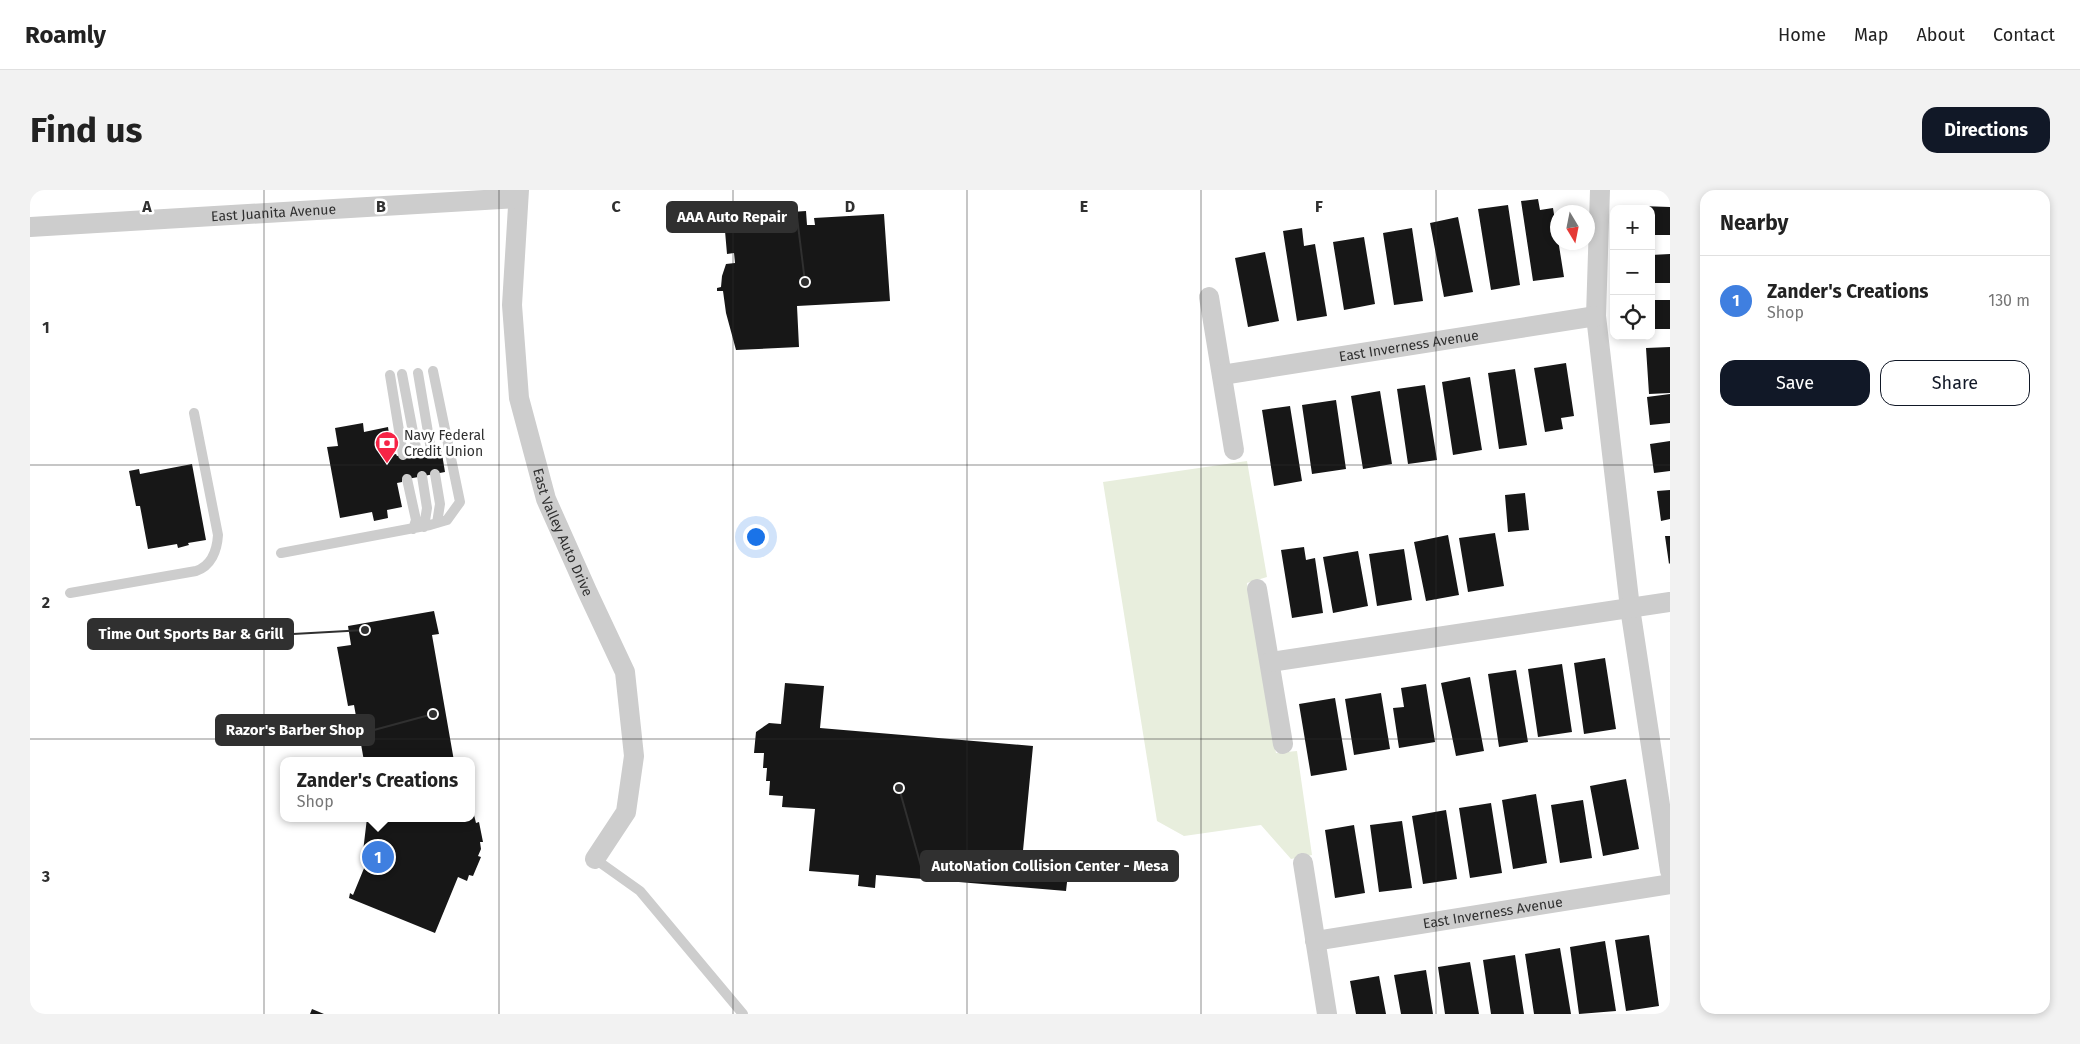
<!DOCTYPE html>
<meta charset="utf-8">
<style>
:root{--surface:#fff;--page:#f2f2f2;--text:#222;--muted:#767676;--line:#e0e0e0;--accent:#111827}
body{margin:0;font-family:"Fira Sans",sans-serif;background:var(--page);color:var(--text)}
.controls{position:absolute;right:15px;top:15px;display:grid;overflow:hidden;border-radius:10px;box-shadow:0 2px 8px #0003}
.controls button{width:45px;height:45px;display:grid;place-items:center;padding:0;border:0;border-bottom:1px solid var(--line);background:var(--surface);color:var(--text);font:25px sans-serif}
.compass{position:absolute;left:1520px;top:15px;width:45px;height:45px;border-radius:50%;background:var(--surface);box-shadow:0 2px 8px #0003;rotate:170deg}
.you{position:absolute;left:725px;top:346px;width:18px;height:18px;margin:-12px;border:4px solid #fff;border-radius:50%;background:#1a73e8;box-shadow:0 0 0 8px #1a73e833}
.badge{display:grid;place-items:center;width:32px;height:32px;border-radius:50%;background:var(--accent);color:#fff;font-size:16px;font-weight:700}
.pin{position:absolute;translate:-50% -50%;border:2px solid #fff;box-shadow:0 1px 5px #0006}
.popup{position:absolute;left:250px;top:567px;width:195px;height:65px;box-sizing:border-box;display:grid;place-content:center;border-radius:10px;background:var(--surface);filter:drop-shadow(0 1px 4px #0005);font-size:16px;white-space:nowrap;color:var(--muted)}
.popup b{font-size:19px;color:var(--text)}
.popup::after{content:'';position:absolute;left:50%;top:100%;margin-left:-10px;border:10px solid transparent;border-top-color:var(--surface)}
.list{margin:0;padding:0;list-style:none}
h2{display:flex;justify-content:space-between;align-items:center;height:65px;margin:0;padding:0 20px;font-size:21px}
h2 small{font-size:16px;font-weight:400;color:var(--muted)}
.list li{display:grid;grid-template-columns:32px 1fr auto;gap:15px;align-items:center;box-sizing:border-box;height:90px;padding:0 20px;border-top:1px solid var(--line)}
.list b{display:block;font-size:19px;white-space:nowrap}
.list p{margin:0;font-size:16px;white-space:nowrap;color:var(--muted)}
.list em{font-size:16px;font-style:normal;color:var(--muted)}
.actions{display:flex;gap:10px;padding:15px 20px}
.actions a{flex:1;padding:11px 0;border:1px solid var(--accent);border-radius:15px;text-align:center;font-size:18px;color:var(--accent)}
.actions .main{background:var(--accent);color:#fff}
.icon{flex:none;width:28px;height:28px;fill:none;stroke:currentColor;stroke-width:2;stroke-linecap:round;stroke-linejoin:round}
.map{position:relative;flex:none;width:1640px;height:824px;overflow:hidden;border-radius:15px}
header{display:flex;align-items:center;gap:30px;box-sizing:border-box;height:70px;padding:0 25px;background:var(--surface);border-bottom:1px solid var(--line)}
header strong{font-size:24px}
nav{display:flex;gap:28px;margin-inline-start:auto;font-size:18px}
.intro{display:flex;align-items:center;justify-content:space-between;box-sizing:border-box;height:120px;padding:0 30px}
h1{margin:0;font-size:35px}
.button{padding:12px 22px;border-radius:15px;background:var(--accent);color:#fff;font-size:18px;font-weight:700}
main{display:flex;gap:30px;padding:0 30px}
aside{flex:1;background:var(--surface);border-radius:15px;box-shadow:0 2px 8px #0003}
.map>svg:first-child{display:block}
</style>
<header>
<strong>Roamly</strong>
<nav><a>Home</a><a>Map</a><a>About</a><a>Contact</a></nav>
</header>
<div class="intro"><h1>Find us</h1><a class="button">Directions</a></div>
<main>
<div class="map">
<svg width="1640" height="824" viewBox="0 0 1640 824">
<rect width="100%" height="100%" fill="#fff"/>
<path fill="#e8eedd" d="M1217,271l20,116 -20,6 29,170 21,-2 15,104 -21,4 -30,-34 -77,11 -27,-15 -54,-339z"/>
<path fill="#171717" d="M1508,9l2,11 13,-2 11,69 -31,4 -12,-80z
M761,15v7l15,-1 1,14h8l-1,-7 70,-4 6,87 -93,5 2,41 -63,3 -10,-37 -3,-22h-6v-3l4,-1 1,-11 4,-12 9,-1 -1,-10 -7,1 -2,-23h7v-16l32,-2 1,4h7l-1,-10z
M1478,15l12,80 -29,5 -13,-81z
M1611,16l29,1v28h-19v-26h-10z
M1428,27l15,75 -29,5 -14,-74z
M1272,38l2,18 11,-2 12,72 -30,5 -14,-90z
M1382,38l11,73 -29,4 -11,-72z
M1334,47l11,67 -31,6 -11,-68z
M1235,62l14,69 -31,6 -13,-69z
M1640,64v29h-19v-28z
M1621,110h19v29h-19z
M1640,157v46l-21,1 -3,-46z
M1536,173l8,53 -13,2 2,11 -18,3 -11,-64z
M1485,179l12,76 -28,4 -11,-76z
M1440,187l12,73 -29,5 -11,-73z
M1395,195l12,75 -29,4 -11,-75z
M1350,201l12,73 -29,5 -12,-73z
M1640,204v29l-20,2 -3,-28z
M1306,210l10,69 -34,5 -10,-69z
M1260,216l12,75 -28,5 -12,-76z
M333,233l1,9 24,-5 1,7h-2l4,21 5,-1 1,2 44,-8 4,24 -43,8v2l-5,1 5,24 -15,3 1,8 -14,3 -2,-9 -32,6 -13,-71 11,-1 -3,-18z
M1640,251v30l-16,2 -4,-29z
M162,274l14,76 -18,3 1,2 -11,3 -1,-4 -29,5 -8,-43h-4l-7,-35 10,-2 1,5z
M1640,300v29l-9,2 -4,-30z
M1495,303l4,37 -21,2 -3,-37z
M1465,343l9,53 -36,6 -9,-54z
M1418,345l11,60 -33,6 -12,-59z
M1635,346h5v27l-1,1z
M1274,357l2,13 9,-2 8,55 -31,5 -11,-68z
M1374,359l8,51 -35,6 -8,-52z
M1328,361l10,55 -35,7 -10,-56z
M404,421l5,23 -7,1 22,126h-90l-10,-56 -6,1 -11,-59 14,-2 -3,-19z
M1575,468l11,71 -32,5 -10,-71z
M1532,474l10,68 -34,5 -10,-68z
M1486,480l12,72 -29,5 -11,-73z
M1440,487l14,74 -28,5 -15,-73z
M755,493l39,3 -4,42 213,18 -11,115 47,4 -3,26 -190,-16 -1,13 -17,-2 1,-11 -50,-4 6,-62 -33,-2 1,-11 -14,-1 1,-14h-4l1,-13h-4l1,-15h-10l2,-21 13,-9 12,1z
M1396,494l9,58 -36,6 -6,-40 11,-1 -3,-19z
M1351,503l9,56 -36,6 -9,-56z
M1305,508l12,72 -36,6 -12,-72z
M1596,589l13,70 -36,7 -13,-70z
M1506,604l11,69 -34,6 -11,-69z
M1553,610l9,58 -32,5 -9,-58z
M1461,613l11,70 -32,5 -11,-70z
M1416,620l11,69 -34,5 -11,-68z
M442,625h2l2,8 3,-1 4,20h-3l1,7 -3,7 3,1 -8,19 -4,-1 -2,6 -9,-4 -23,56 -86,-35 1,-5 3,2 14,-34 -5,-1 5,-42h105z
M1372,631l10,67 -33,4 -9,-67z
M1324,635l11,68 -30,5 -10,-68z
M1619,745l10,71 -33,5 -11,-71z
M1575,751l11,70 -37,3 -9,-67z
M1530,758l11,66h-37l-9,-60z
M1485,765l9,59h-33l-8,-54z
M1440,772l9,52h-34l-7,-47z
M1396,780l7,44h-32l-7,-39z
M1349,786l7,38h-30l-6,-33z
M282,819l12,5h-14z"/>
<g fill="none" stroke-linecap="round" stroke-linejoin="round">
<path stroke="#cdcdcd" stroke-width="10" d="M388,183l13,77
M372,184l15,79
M360,185l13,80
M405,284l5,30 -3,19
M392,286l5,32 -3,19
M377,289l9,41 -3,9
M251,363l149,-28 17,-5 13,-18 -27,-131
M40,403l126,-22c15,-5 21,-20 22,-36l-24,-122
M565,669l45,32 103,123"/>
<g stroke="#cdcdcd" stroke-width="20">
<path id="s1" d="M489,0l-7,115 7,93 27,101 41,92 38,81 9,84 -8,56 -31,47"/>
<path d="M1570,0l-4,126 34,292 40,263"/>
<path id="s2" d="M0,37l488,-29"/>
<path d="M1179,107l25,153"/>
<path id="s3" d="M1192,185l374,-59"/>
<path d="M1227,399l26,155"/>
<path d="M1240,472l400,-60"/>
<path d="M1273,673l24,151"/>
<path id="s4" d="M1285,751l355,-57"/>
</g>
</g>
<path fill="none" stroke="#303030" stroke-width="1" stroke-opacity="0.55" d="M234,0v824M469,0v824M703,0v824M937,0v824M1171,0v824M1406,0v824M0,275h1640M0,549h1640"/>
<defs>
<g id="bank-pin" transform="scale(1.25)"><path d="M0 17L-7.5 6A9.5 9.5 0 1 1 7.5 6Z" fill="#f62446" stroke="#fff"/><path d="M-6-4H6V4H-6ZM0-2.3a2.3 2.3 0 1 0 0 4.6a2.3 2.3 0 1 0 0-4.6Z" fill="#fff"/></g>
</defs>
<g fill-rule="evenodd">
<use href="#bank-pin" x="357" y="253"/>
</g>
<g text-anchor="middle" stroke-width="5" stroke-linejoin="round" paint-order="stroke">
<g font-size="14" fill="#303030" stroke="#fff">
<text dy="5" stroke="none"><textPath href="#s2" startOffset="244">East Juanita Avenue</textPath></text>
<text dy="5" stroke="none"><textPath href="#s3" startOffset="189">East Inverness Avenue</textPath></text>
<text dy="5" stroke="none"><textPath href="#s1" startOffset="350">East Valley Auto Drive</textPath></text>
<text dy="5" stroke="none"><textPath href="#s4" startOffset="180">East Inverness Avenue</textPath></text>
</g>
<g font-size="14" fill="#303030" stroke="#fff" text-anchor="start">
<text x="374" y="250">Navy Federal<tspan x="374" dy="16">Credit Union</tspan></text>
</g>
</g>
<g font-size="16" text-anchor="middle" font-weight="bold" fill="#303030" stroke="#fff" stroke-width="5" stroke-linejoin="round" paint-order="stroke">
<text x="117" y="22">A</text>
<text x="351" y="22">B</text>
<text x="586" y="22">C</text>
<text x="820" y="22">D</text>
<text x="1054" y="22">E</text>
<text x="1289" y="22">F</text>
<text x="16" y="143">1</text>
<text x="16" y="418">2</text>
<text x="16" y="692">3</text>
</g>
<path fill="none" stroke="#303030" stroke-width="2" d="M775 92L767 27M335 440L263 444M403 524L344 540M869 598L891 676"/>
<g fill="#303030" stroke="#fff" stroke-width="2">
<circle cx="775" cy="92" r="5"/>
<circle cx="335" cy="440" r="5"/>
<circle cx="403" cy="524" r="5"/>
<circle cx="869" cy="598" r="5"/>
</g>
<g fill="#303030" stroke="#303030" stroke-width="2">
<rect x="637" y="12" width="130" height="30" rx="5"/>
<rect x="58" y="429" width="205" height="30" rx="5"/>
<rect x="186" y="525" width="158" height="30" rx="5"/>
<rect x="891" y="661" width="257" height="30" rx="5"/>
</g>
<g font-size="15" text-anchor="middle" font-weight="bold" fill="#fff">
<text x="702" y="32">AAA Auto Repair</text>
<text x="161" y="449">Time Out Sports Bar &amp; Grill</text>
<text x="265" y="545">Razor's Barber Shop</text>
<text x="1020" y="681">AutoNation Collision Center - Mesa</text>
</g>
</svg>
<div class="controls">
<button>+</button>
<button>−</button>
<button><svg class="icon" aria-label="locate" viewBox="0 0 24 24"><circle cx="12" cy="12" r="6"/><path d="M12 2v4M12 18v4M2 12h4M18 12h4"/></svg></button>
</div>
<svg class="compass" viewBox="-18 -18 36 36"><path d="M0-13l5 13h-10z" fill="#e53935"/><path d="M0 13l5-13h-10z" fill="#767676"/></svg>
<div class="you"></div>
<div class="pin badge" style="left:348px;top:667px;background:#3f7fe0">1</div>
<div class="popup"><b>Zander's Creations</b>Shop</div>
</div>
<aside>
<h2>Nearby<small></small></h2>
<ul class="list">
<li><span class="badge" style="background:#3f7fe0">1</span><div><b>Zander's Creations</b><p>Shop</p></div><em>130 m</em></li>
</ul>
<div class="actions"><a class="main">Save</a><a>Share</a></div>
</aside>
</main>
